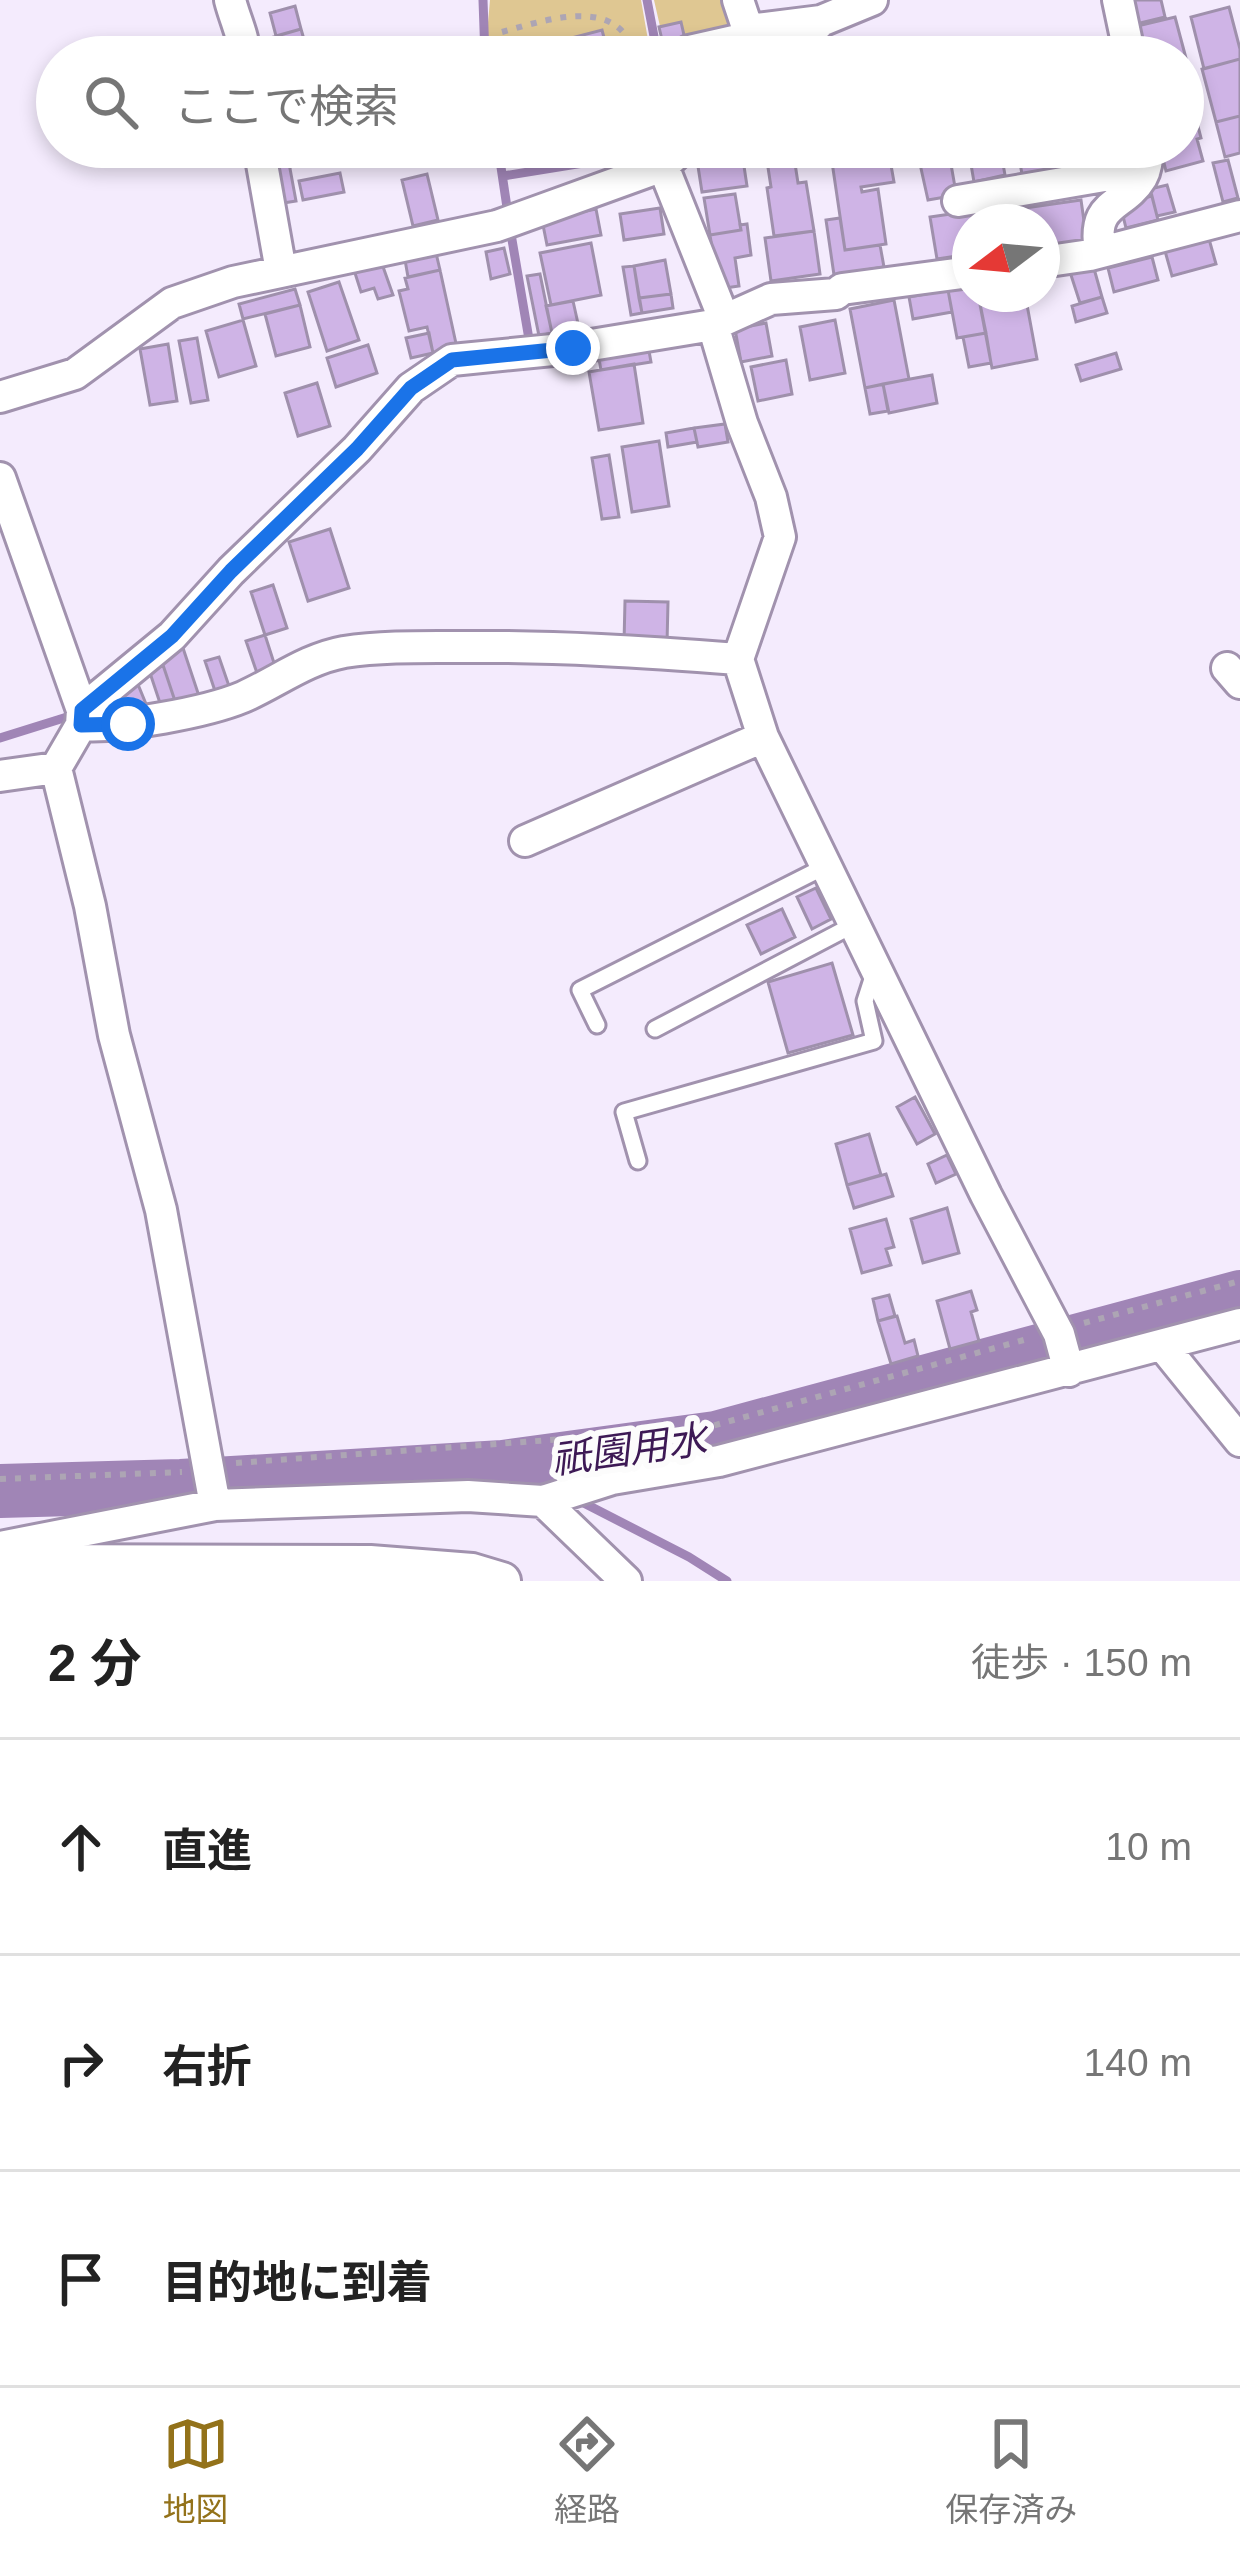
<!DOCTYPE html>
<html lang="ja">
<meta charset="utf-8">
<style>
:root{--surface:#fff;--page:#f2f2f2;--text:#222;--muted:#767676;--line:#e0e0e0;--accent:#93721a}
body{margin:0;font-family:Helvetica,"Noto Sans JP",sans-serif;background:var(--page);color:var(--text)}
.compass{position:absolute;left:952px;top:204px;width:108px;height:108px;border-radius:50%;background:var(--surface);box-shadow:0 6px 18px #0003;rotate:254deg}
.stop{position:absolute;width:36px;height:36px;margin:-27px;border:9px solid #1a73e8;border-radius:50%;background:#fff}
.stop.end{background:#1a73e8;border-color:#fff;box-shadow:0 3px 12px #0008}
.list{margin:0;padding:0;list-style:none}
h2{display:flex;justify-content:space-between;align-items:center;height:156px;margin:0;padding:0 48px;font-size:51px}
h2 small{font-size:39px;font-weight:400;color:var(--muted)}
.list li{display:grid;grid-template-columns:78px 1fr auto;gap:36px;align-items:center;box-sizing:border-box;height:216px;padding:0 48px;border-top:3px solid var(--line)}
.list b{display:block;font-size:45px;white-space:nowrap}
.list em{font-size:39px;font-style:normal;color:var(--muted)}
.icon{flex:none;width:66px;height:66px;fill:none;stroke:currentColor;stroke-width:2;stroke-linecap:round;stroke-linejoin:round}
.map{position:relative;flex:none;width:1240px;height:1581px;overflow:hidden}
.search{position:absolute;background:var(--surface);box-shadow:0 6px 18px #0003;left:36px;right:36px;top:36px;height:132px;display:flex;align-items:center;gap:30px;box-sizing:border-box;padding:0 42px;border-radius:66px;color:var(--muted);font-size:45px}
.sheet{height:804px;background:var(--surface)}
nav{display:flex;justify-content:space-around;align-items:center;box-sizing:border-box;height:168px;border-top:3px solid var(--line);background:var(--surface);font-size:33px;color:var(--muted)}
nav a{display:grid;justify-items:center;gap:6px}
nav .on{color:var(--accent)}
.map>svg:first-child{display:block}
</style>
<div class="map">
<svg width="1240" height="1581" viewBox="0 0 1240 1581">
<rect width="100%" height="100%" fill="#f4ebfd"/>
<path fill="#dfc792" d="M490,0h151l10,57h-163l-2,-12z
M654,0h78l18,57h-83z"/>
<g fill="none" stroke-linecap="round" stroke-linejoin="round">
<path stroke="#a085b6" stroke-width="9" d="M483,0l2,57
M647,0l10,52
M498,147l10,67
M503,176l167,-27
M511,234l19,111
M0,738l67,-21
M503,1467l50,22
M574,1498l115,59 38,24"/>
<path stroke="#a085b6" stroke-width="54" d="M0,1491l181,-5 322,-19 213,-29 524,-141"/>
</g>
<path fill="#cfb4e6" stroke="#9f90ac" stroke-width="3" d="M1126,0h35l4,17 -33,8z
M295,6l6,23 -25,7 -6,-23z
M1229,7l11,42v10l-36,10 -13,-52z
M1175,17l20,75 -12,3v-38h-46l-8,-29z
M681,22l8,35h-23l-7,-30z
M301,29l8,28h-49l-4,-15z
M602,30l7,27h-56l-2,-8 22,-5 1,5 4,-1 -3,-11z
M1240,59v57l-24,6 -14,-53z
M1191,99l10,39 -4,1 6,22 -37,10 -6,-24h23v-46z
M1240,116v37l-15,4 -9,-35z
M266,147h20l10,54 -19,3z
M286,147h30l3,14 -29,6z
M968,147h32l5,28 -31,7z
M1017,147h29l4,22 -28,5z
M1055,147h31l3,14 -30,6z
M742,153l5,33 -45,6 -5,-32z
M949,153l6,34 -5,1 1,8 -23,4 -8,-36 15,-3 -1,-5z
M889,154l5,28 -33,5 1,5 16,-3 8,55 -41,6 -13,-88z
M794,157l4,26 8,-1 8,49 -40,5 -7,-48 4,-1 -4,-26z
M1228,160l10,38 -15,4 -10,-39z
M340,173l4,19 -41,8 -4,-19z
M427,174l11,46 -25,6 -11,-46z
M1167,185l8,27 -18,4 -7,-27z
M735,194l6,36 -31,5 -6,-37z
M1152,196l6,24 -32,8 -6,-24z
M1081,200l6,42 -45,6v-26h-15l-2,-14z
M1017,205l2,17h-39l-2,-12z
M660,208l4,26 -40,6 -4,-26z
M596,209l5,26 -54,10 -5,-25z
M978,210l2,12h-10v32l-33,5 -7,-42z
M840,218l5,32 35,-5 4,22 -50,8 -8,-55z
M747,224l4,31 -16,3 4,28 -21,3 -8,-54 31,-5 -1,-5z
M814,231l6,43 -49,7 -6,-43z
M1209,239l7,25 -44,12 -7,-25z
M591,243l10,52 -50,10 -11,-52z
M504,248l6,26 -19,5 -5,-27z
M436,253l4,17 -32,7 -3,-17z
M1152,257l6,23 -44,12 -6,-24z
M665,260l6,34 -32,4 -5,-32z
M381,261l12,34 -15,4 -4,-11 -13,4 -7,-22z
M1093,265l9,32 -22,6 -10,-31z
M634,266l8,47 -11,2 -8,-48z
M440,270l17,78 -24,5 -6,-26 -18,4 -10,-40 9,-2 -3,-11z
M540,274l12,59 -13,3 -12,-60z
M339,282l20,58 -32,11 -19,-59z
M970,286v8h8l8,39 -29,5 -9,-48z
M295,289l5,16 -57,14 -4,-15z
M948,290l4,22 -39,7 -4,-22z
M671,294l2,14 -31,5 -3,-15z
M978,294h47l12,65 -45,9z
M1102,297l5,16 -31,9 -4,-16z
M894,300l15,79 -44,9 -15,-79z
M573,301l6,27 -27,5 -6,-27z
M300,305l10,42 -34,9 -11,-42z
M243,320l13,46 -37,11 -13,-46z
M835,320l10,53 -35,7 -10,-53z
M766,323l6,33 -31,6 -6,-33z
M429,333l4,20 -22,5 -5,-20z
M986,333l5,30 -22,4 -6,-30z
M197,338l11,62 -17,3 -12,-62z
M647,340l4,22 -50,8 -4,-22z
M168,344l9,57 -27,4 -10,-56z
M368,345l9,28 -41,14 -9,-29z
M1116,353l5,16 -40,12 -5,-16z
M786,360l6,34 -34,7 -7,-34z
M634,364l9,59 -44,7 -10,-58z
M932,375l5,28 -48,10 -6,-29z
M317,383l13,43 -32,10 -13,-43z
M883,384l5,27 -18,3 -5,-26z
M725,424l3,18 -30,5 -4,-19z
M694,428l3,14 -29,5 -2,-14z
M659,441l10,65 -37,6 -10,-65z
M609,455l10,62 -17,2 -10,-61z
M330,529l19,59 -41,13 -19,-59z
M273,585l14,43 -22,7 -14,-43z
M625,601l43,1 -1,42 -43,-1z
M265,635l11,34 -18,7 -12,-35z
M183,648l16,48 -23,8 -16,-48z
M219,657l10,29 -14,5 -10,-30z
M163,665l13,39 -14,5 -13,-39z
M137,682l9,22 -21,9 -9,-22z
M816,888l15,31 -19,10 -15,-32z
M782,909l13,28 -34,17 -14,-29z
M832,963l21,72 -65,18 -20,-71z
M915,1097l20,37 -18,10 -20,-37z
M869,1134l12,41 -34,10 -11,-41z
M947,1155l9,19 -20,9 -8,-19z
M886,1174l7,22 -39,12 -7,-23z
M947,1208l12,45 -36,10 -12,-44z
M886,1219l8,28 -8,2 5,16 -29,8 -12,-44z
M971,1291l6,19 -6,2 8,29 -29,8 -13,-48z
M889,1295l6,21 -17,5 -5,-22z
M897,1316l8,27 9,-3 4,16 -27,8 -13,-43z"/>
<g fill="none" stroke-linecap="round" stroke-linejoin="round">
<g stroke="#a192ae" stroke-width="21">
<path id="service" d="M686,44l62,-14
M631,56l33,-8
M597,1025l-17,-35 246,-124
M655,1029l200,-105
M638,1161l-14,-49 250,-71 -9,-40 10,-31"/>
</g>
<g stroke="#a192ae" stroke-width="36">
<path id="minor" d="M230,0c5,20 14,36 15,57
M738,0l19,57
M1118,0l12,57
M748,30l73,-9
M783,57l38,-36 51,-21
M259,147l22,124
M663,166l61,153
M958,201l187,-32
M1100,252c-9,-52 23,-43 42,-75 5,-9 5,-20 6,-30
M1042,262l48,-7 150,-39
M713,325l29,98 29,74 9,40 -42,122 25,78 223,458 73,139 10,37
M0,397l75,-23 97,-71 61,-21 264,-56 166,-60 21,-19
M0,478l82,232 -1,15 -25,43 34,138 24,129 47,175 54,295
M1227,668l13,15
M82,710l90,-74 59,-65 126,-122 54,-61 41,-28 121,-12 140,-23 58,-26 65,-5 6,-5 128,-17
M81,725c40,3 126,-13 162,-28 34,-15 63,-38 101,-45 38,-6 80,-5 119,-5 92,-1 183,5 275,12
M0,776l56,-8
M525,841l238,-104
M1163,1346l77,95
M543,1501l83,80
M0,1547l215,-42 253,-9 75,5 69,-22 107,-18 521,-137"/>
</g>
<g stroke="#a192ae" stroke-width="42">
<path id="tertiary" d="M0,1563l370,1 102,8 30,9"/>
</g>
<path stroke="#ada5b4" stroke-width="6" stroke-dasharray="6 9" stroke-linecap="butt" d="M502,32c37,-10 99,-32 124,4
M1084,1323l156,-42
M236,1463l465,-34 330,-91
M0,1479l182,-7"/>
<use href="#service" stroke="#fff" stroke-width="15"/>
<use href="#minor" stroke="#fff" stroke-width="30"/>
<use href="#tertiary" stroke="#fff" stroke-width="36"/>
</g>
<g fill="none" stroke-linecap="round" stroke-linejoin="round">
<path stroke="#1a73e8" stroke-width="15" d="M128,724l-47,1 1,-15 90,-74 59,-65 126,-122 54,-61 41,-28 121,-12"/>
</g>
<g text-anchor="middle" stroke-width="12" stroke-linejoin="round" paint-order="stroke">
<g font-size="39" font-style="italic" fill="#3d1955" stroke="#fcfcfc">
<text transform="translate(629 1449) rotate(-8)" y="14">祇園用水</text>
</g>
</g>
</svg>
<svg class="compass" viewBox="-18 -18 36 36"><path d="M0-13l5 13h-10z" fill="#e53935"/><path d="M0 13l5-13h-10z" fill="#767676"/></svg>
<div class="stop" style="left:128px;top:724px"></div>
<div class="stop end" style="left:573px;top:348px"></div>
<div class="search"><svg class="icon" aria-label="search" viewBox="0 0 24 24"><circle cx="10" cy="10" r="6"/><path d="M15 15l6 6"/></svg>ここで検索</div>
</div>
<section class="sheet">
<h2>2 分<small>徒歩 · 150 m</small></h2>
<ul class="list">
<li><svg class="icon" aria-label="ahead" viewBox="0 0 24 24"><path d="M12 20V5M6 11l6-6 6 6"/></svg><div><b>直進</b></div><em>10 m</em></li>
<li><svg class="icon" aria-label="right" viewBox="0 0 24 24"><path d="M7 20v-9h11M14 6l5 5-5 5"/></svg><div><b>右折</b></div><em>140 m</em></li>
<li><svg class="icon" aria-label="arrive" viewBox="0 0 24 24"><path d="M6 21V4h12l-3 4 3 4H6"/></svg><div><b>目的地に到着</b></div></li>
</ul>
</section>
<nav>
<a class="on"><svg class="icon" aria-label="map" viewBox="0 0 24 24"><path d="M3 6l6-2 6 2 6-2v14l-6 2-6-2-6 2zM9 4v14M15 6v14"/></svg>地図</a>
<a><svg class="icon" aria-label="directions" viewBox="0 0 24 24"><path d="M12 3l9 9-9 9-9-9zM9 14v-3h6M13 9l2 2-2 2"/></svg>経路</a>
<a><svg class="icon" aria-label="saved" viewBox="0 0 24 24"><path d="M7 4h10v16l-5-4-5 4z"/></svg>保存済み</a>
</nav>
